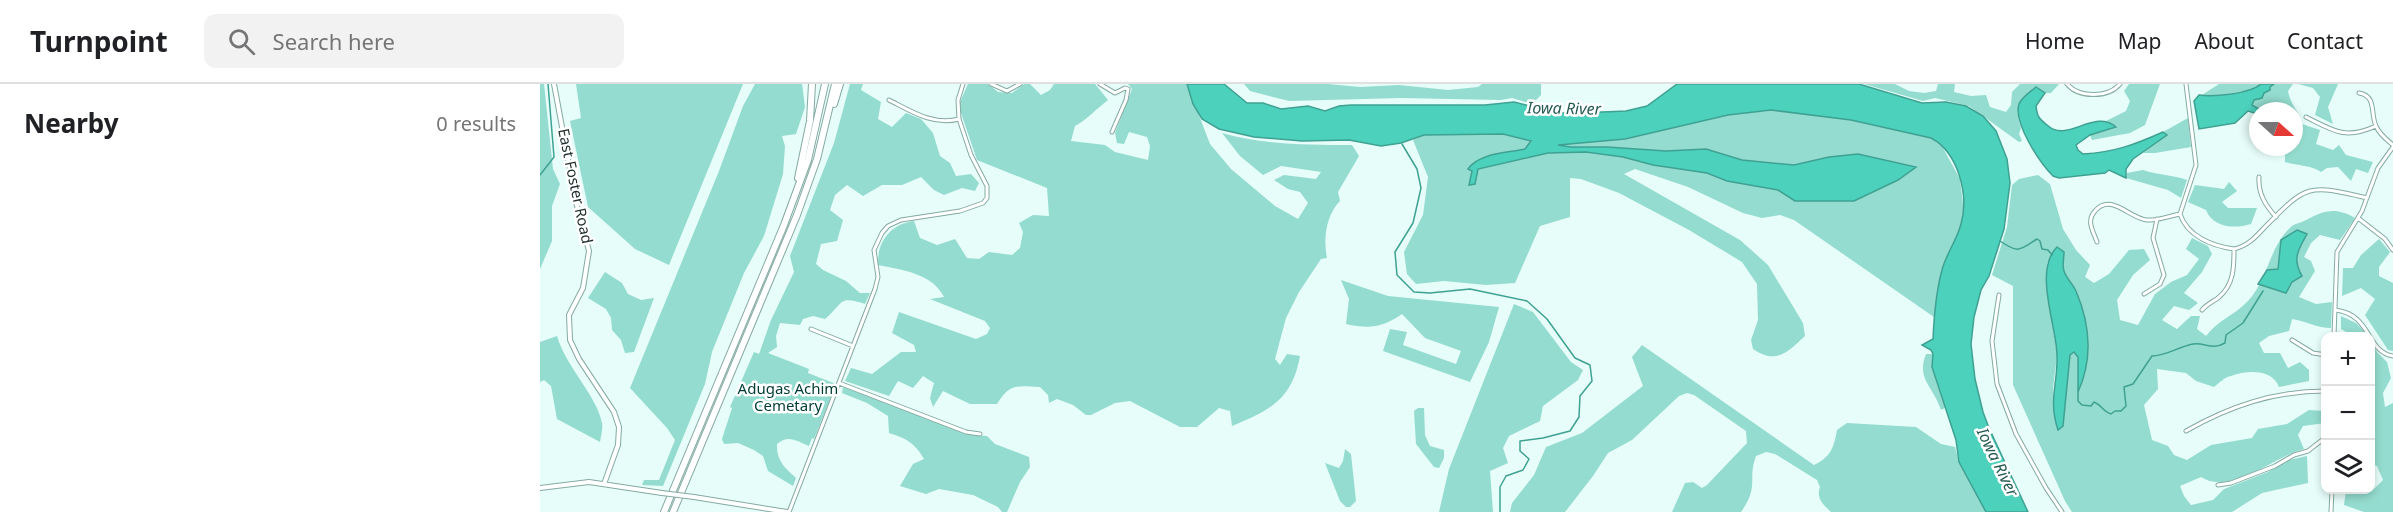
<!DOCTYPE html>
<meta charset="utf-8">
<style>
:root{--surface:#fff;--page:#f2f2f2;--text:#202124;--muted:#757577;--line:#e0e0e0}
body{margin:0;font-family:"Noto Sans",sans-serif;background:var(--page);color:var(--text)}
.controls{position:absolute;right:18px;bottom:18px;display:grid;overflow:hidden;border-radius:12px;box-shadow:0 3px 9px #0003}
.controls button{width:54px;height:54px;display:grid;place-items:center;padding:0;border:0;border-bottom:2px solid var(--line);background:var(--surface);color:var(--text);font:30px sans-serif}
.compass{position:absolute;left:1709px;top:18px;width:54px;height:54px;border-radius:50%;background:var(--surface);box-shadow:0 3px 9px #0003;rotate:111deg}
.list{margin:0;padding:0;list-style:none}
h2{display:flex;justify-content:space-between;align-items:center;height:78px;margin:0;padding:0 24px;font-size:26px}
h2 small{font-size:20px;font-weight:400;color:var(--muted)}
.icon{flex:none;width:33px;height:33px;fill:none;stroke:currentColor;stroke-width:2;stroke-linecap:round;stroke-linejoin:round}
.map{position:relative;flex:none;width:1853px;height:428px;overflow:hidden}
header{display:flex;align-items:center;gap:36px;box-sizing:border-box;height:84px;padding:0 30px;background:var(--surface);border-bottom:2px solid var(--line)}
header strong{font-size:28px}
nav{display:flex;gap:33px;margin-inline-start:auto;font-size:21px}
.search{width:420px;height:54px;background:var(--page);display:flex;align-items:center;gap:15px;box-sizing:border-box;padding:0 21px;border-radius:12px;color:var(--muted);font-size:22px}
main{display:flex}
aside{flex:1;background:var(--surface)}
.map>svg:first-child{display:block}
</style>
<header>
<strong>Turnpoint</strong>
<div class="search"><svg class="icon" aria-label="search" viewBox="0 0 24 24"><circle cx="10" cy="10" r="6"/><path d="M15 15l6 6"/></svg>Search here</div>
<nav><a>Home</a><a>Map</a><a>About</a><a>Contact</a></nav>
</header>
<main>
<aside>
<h2>Nearby<small>0 results</small></h2>
<ul class="list">
</ul>
</aside>
<div class="map">
<svg width="1853" height="428" viewBox="0 0 1853 428">
<rect width="100%" height="100%" fill="#e6fdf9"/>
<path fill="#94dccf" fill-rule="evenodd" d="M0,0h4l9,85 7,15 -8,22v35l-12,28z
M36,0h167l-74,181 -34,-16 -47,-42 -18,-86 11,-3z
M215,0h47l3,23 -9,27 -14,2 3,10 -2,28 -19,62 -20,37 -32,79 -7,32 -42,102 -21,-1 2,-5h15l16,-40 -8,-12 -37,-40 89,-217 24,-65z
M310,0h13l-2,6 20,12 -3,17 14,8 14,-14 15,6 12,14 7,23 10,7 6,13 15,-2 8,9 -4,8 -13,-3 -18,7 -10,-5 -13,-13 -19,8h-20l-19,11 -16,-11 -12,10 -5,15 13,10 -6,21 -16,3 -5,20 7,6 23,11 14,12h10l-5,11c-27,-9 -21,-1 -40,15l-12,-3 -10,3 -3,6 -20,-2 -4,13 1,11 -9,6 41,16 -1,4 28,11 -22,55 -2,-1 -3,8c-12,-5 -21,-12 -32,-2 -1,16 8,24 19,34l-3,8 -25,-15 -5,-15 -9,-6 -16,-7 -14,1 -2,-5 10,-31 -2,-1 24,-55 5,2 12,-34 23,-48 -4,-16 44,-113z
M428,0h20l10,8 14,1 12,-9h6l11,11 9,-5 4,-6h41l13,16c-12,9 -20,19 -33,26l-4,15 34,4 10,7 33,8 2,-14 -3,-9 -18,-5 -5,12 -7,-1 -2,-10 17,-44 -4,-5h59l23,60 21,25 44,37 23,13 10,-16 -8,-11 -12,-3 -14,-9 10,-5 32,4 5,-7 -40,-6 -18,9 -23,-19 -18,-23c43,12 86,12 130,12l7,11 -21,36 2,9c-14,14 -17,38 -13,57l-6,1 -22,33 -13,26 -11,41 5,6 7,-11 13,2c-8,44 -30,54 -68,70l-2,-15 -11,-3 -22,19h-17l-50,-26 -15,2 -24,12h-5l-13,-10 -16,-6 -8,4 -1,-8 -8,-8c-23,-1 -30,-4 -43,17h-27l-27,-13 -10,16 -3,-9 4,-15 -11,-7 -10,12 -15,-7 -9,15 -44,-15 6,-13 21,6 29,-22h15l-2,-7 -22,-12 7,-21 77,27 11,-5 3,-6 -5,-7 -55,-22 14,-2c-12,-24 -42,-27 -66,-32 -1,-24 13,-41 36,-44l6,17 17,7 18,-6 12,19 12,1 10,-7 23,3 8,-7 3,-16 -4,-9 14,-8 16,1 -2,-28 -70,-28 -16,-47 -1,-11z
M704,0h84l32,3 39,-2 49,5 30,-3 4,-3h59v11l-9,9 -20,-6 -11,2 -100,-2 -112,3 -39,-10z
M1324,0h31l14,7 15,2 12,-2 2,-7h17l-1,8 17,4 15,-1 4,12 16,5 5,-7 1,-13 8,-8h39l-8,9h-6l-9,-5c-15,11 -22,21 -15,40l-2,6 3,7 -3,1 -50,-36 -34,-8 -12,3z
M1589,0h31l-15,41 -15,8 -38,7 -2,-5 25,-8 -9,-6 20,-10 4,-10 -6,-10z
M1679,0h42l-5,5 -48,8 -6,-2z
M1734,0h19l-5,7c2,13 11,20 14,33l18,6 -4,14 17,6 6,-5 7,10 27,7 -5,11 -12,-4 -5,12 -13,-14 -11,1 -6,4c-10,-7 -24,-6 -36,-10v-15h9v-36h-32l-10,-6 2,-6z
M1758,0h40l-10,23 5,17 -18,-9 5,-18 -7,-9z
M1231,26l80,10 80,18 12,10 17,31 4,33 -4,15 -18,43 -8,47 -140,-97 -14,-5 -18,3 -19,-5 -55,-26 -53,-18 -11,5 116,66 28,25 35,58 2,13c-17,16 -29,29 -52,13l-2,-9 7,-20 -1,-36 -15,-22 -53,-32 -70,-37 -38,-14 -11,-1v39l-30,9 -25,57 -29,2 -42,-4 -28,3 -9,-10 -3,-22 19,-37 5,-38 -15,-37 11,-5 79,-1 28,7 -6,8 -44,9 -13,11 4,1 -3,15 6,-1 3,-15 70,-16 38,-1 37,5 30,8 54,8 20,8 51,9 17,11 77,-8 43,-26 -86,-10 -35,8 -52,-5 -36,-11 -40,2 -59,-4h-36l-18,-3 72,-5 103,-24z
M1648,34l3,29 -36,6h-12l23,-18 -3,-3z
M1603,86c15,5 30,5 44,10l-6,18 -13,-8 -42,-12 1,-5z
M1498,91l12,9 13,45 13,21 14,15 -5,12 9,6 15,-9 20,-24 15,-1 6,11 -17,15 -16,25 3,20 18,5 17,-31 16,-12 16,-7 12,-16 -13,-10 6,-11 16,8 4,8 -10,18 -18,21 14,10 -9,7 -15,-4 -12,14 15,9 14,-13h9l-3,13 9,7c12,-16 29,-21 42,-35 20,-21 21,-55 44,-75 4,-3 8,-3 12,-5 19,-10 31,-15 51,-3l-15,22 -20,-5 -9,8 -7,14 7,4 4,10 -16,26 17,7 16,-2 -1,26c-14,0 -25,-7 -39,-9l-3,12 -20,5 -10,7 5,10h16l8,15 12,-6 9,8v11l-30,6c-7,-18 -31,-17 -48,-11 -6,1 -12,7 -17,11l-18,-6 -10,-8 -29,-4 1,20 -14,16 8,35 16,6 6,9 13,5 24,-15 41,-7 6,-9 29,-5 22,-14 16,1v12l-22,3 -5,9 6,14c-29,7 -74,47 -103,28l-21,9 4,10 7,9 22,-5 11,-11 44,-17 21,-12 18,-4 1,27 -46,10 -30,19h-160l-7,-11 -52,-116v-99l-21,-11 15,-48 5,-42 7,-6zM1767,150l-11,19v13l-38,18 9,-14 11,-1zM1524,168v20l12,17 11,37 -9,64v-34l-4,-4 -4,3 -7,71 -8,-4 -2,-34 4,-32 -10,-71v-22z
M1689,98l8,9 -15,11 6,6h29l-6,16c-16,5 -38,4 -45,-14l-18,-8 7,-17 29,4z
M1839,155l11,13 -11,15v9l14,7v68l-5,-1 -23,-35 10,-16 -14,-11 -19,8 1,-28h10l8,-13z
M65,188l17,11 6,11 13,6 13,-2 -20,54 -9,1 -4,-13 -9,-10 -1,-12 -5,-9 -18,-11z
M801,196l47,16 111,11 -10,35 -19,40 -87,-31 7,-22 17,3 -4,13 53,19 5,-13 -36,-13 -23,-24c-20,14 -33,15 -56,10l3,-25z
M974,220l19,8 38,50 12,8 -5,10 -35,26 -3,15 -31,15 -6,12 5,15 -18,8 3,41h-54l10,-43z
M1801,232l15,7 13,13h-16l-12,-7z
M17,252c9,31 40,60 45,87 1,6 -1,13 -2,19l-43,-23 -6,-33 -7,-6 -4,2v-40z
M1831,256l6,12 10,10 4,16 -8,15 2,14 8,-4v109h-29l-20,-7 2,-15h20l5,2 12,-12 -6,-14 -6,-2z
M1102,261l172,120c17,-8 20,-18 23,-35l10,-7 69,4 25,17 14,3 4,15 27,50h-155c-8,-8 -15,-13 -11,-25l-3,-7 -42,-26 -9,-2 -10,4c-9,24 4,29 -15,56h-69l13,-29 8,-1 9,6 5,-3 40,-42 -1,-12 -52,-36 -7,-2 -8,3 -47,44 -24,13 -15,23 -28,36h-55l2,-9 22,-28 12,-28 36,-14 61,-47 -11,-29z
M1386,270h7l-1,13 13,41 -4,2c-8,-24 -25,-31 -15,-56z
M303,303l129,48 15,1 8,8 34,13 1,10 -10,15 -13,30h-5l-4,-5 -25,-12 -34,-6 -13,5 -26,-8 13,-22 11,-5c-9,-16 -18,-21 -35,-26l-1,-17 -21,-13 -25,-10z
M878,324h6l1,27 5,11 14,4v8l-5,10 -5,-1 -18,-23 -2,-33z
M805,365l6,5 5,47 -6,6h-4l-6,-6 -15,-38 14,5 4,-7z"/>
<path fill="#4cd1bd" stroke="#3fa192" stroke-width="1.5" d="M647,0h37l23,19h16l18,6 27,-3 17,5 14,-5 12,-1h134l29,-3 45,11 43,-1 24,-1 21,-5 30,-22h182l63,19 24,-1 20,4 10,6 7,4 13,15 11,28 3,24 -6,46 -15,47 -8,14 -7,27 -3,27 4,35 8,33 6,16 39,84h-42l-27,-50 -3,-22 -24,-73 1,-13 -2,-4 -9,-5 11,-6c1,-23 3,-47 9,-69 4,-16 15,-30 19,-46 8,-28 -2,-71 -30,-86l-80,-18 -80,-10 -43,5 -103,24 -67,6 13,2h36l59,4 40,-2 36,11 52,5 35,-8 29,-3 58,13 -18,13 -44,21h-59l-17,-11 -51,-9 -20,-8 -54,-8 -30,-8 -37,-5 -38,1 -70,16 -3,15 -6,1 3,-14 -4,-2c11,-16 39,-16 57,-20l6,-8 -28,-7 -79,1 -23,8 -20,3 -32,-6 -47,1 -48,-4 -35,-8 -17,-10 -9,-15z
M1721,0h13l-4,3v3l-6,3 -2,5 -8,2 -2,5 10,6h-4v3l-10,-3 -13,12 -36,6 -5,-28 5,-6c14,2 51,-1 62,-11z
M1496,3l9,6 -9,13c1,10 3,13 11,19 20,19 47,-17 69,2l-26,8 -14,10 2,5 5,4c32,-2 51,-9 80,-22l4,3 -34,24 -7,10v9l-17,-8 -4,3 -46,5 -6,-2c-13,-13 -40,-53 -34,-72 3,-7 11,-12 17,-17z
M1757,146l10,4c-9,16 -15,25 -5,42l-10,6 -6,11 -28,-9 9,-14 11,-1 3,-29z
M1517,163l7,5c0,6 -2,14 0,19 2,7 9,13 12,20 14,33 17,68 2,101v-35l-4,-5 -4,3 -7,71 -5,4c-10,-30 0,-46 -1,-74 0,-30 -24,-85 0,-109z"/>
<g fill="none" stroke-linecap="round" stroke-linejoin="round">
<path stroke="#3fa192" stroke-width="1.5" d="M862,60l15,25 4,19 -8,35 -18,29 2,23 17,17 16,1 40,-4 57,12 20,18 28,39 15,7 2,16 -12,15 -1,21 -9,14 -27,7 -23,3v10l9,8 -6,11 -17,6 -6,11v25
M0,91l14,-18 -6,-73
M1460,157c19,13 20,9 37,-2l3,2 2,8 6,1 4,5
M1538,308v9l4,4 9,1 3,-4c8,3 9,10 17,12l4,-3h6l5,-5 -2,-19 9,-3 19,-28c14,0 26,-9 41,-12 12,-2 18,7 32,-1l1,-8 17,-12 20,-32"/>
<g stroke="#85aaa2" stroke-width="5">
<path id="street" d="M451,0l16,7 13,-7
M560,0l15,9 10,-5 3,1 -2,11 -14,32
M1527,0c12,14 41,14 53,0
M1819,9c18,3 11,20 17,33 3,8 11,14 17,19
M349,16c22,11 44,26 70,19
M1766,33c28,14 39,23 70,9
M1719,93c-1,16 6,28 17,40
M1640,130c7,22 32,32 54,35 13,-3 21,-11 30,-21 43,-44 43,-44 103,-30
M1640,130l16,-49 -10,-81
M1818,134l27,21 8,11
M1557,158c-4,-11 -11,-21 -2,-31 16,-19 35,8 52,9 11,1 22,-4 33,-6
M1604,210l16,-10 4,-9 -11,-37 4,-19
M1459,211l-7,46 5,43 19,50 30,54 16,24
M1662,226c4,-5 10,-8 16,-12 16,-13 16,-30 16,-49
M1795,226c37,4 31,42 58,46
M271,245l42,17
M1794,252l3,-84 25,-41 16,-43 15,-21
M1752,256l21,13 13,2
M299,299l127,49 14,2
M1646,347c44,-25 88,-40 140,-40
M1678,401l13,-2 44,-17 19,-11 14,-4 18,-14
M249,428l86,-223 3,-12 -4,-27 8,-17 6,-7 13,-6 59,-9 23,-8 4,-5v-12l-16,-31 -12,-36 -1,-19 5,-16
M1791,428l1,-22"/>
</g>
<g stroke="#85aaa2" stroke-width="6">
<path id="secondary" d="M14,0l22,118 13,49 -6,37 -14,27 1,25 9,19 35,53 5,15 -1,18 -14,39
M0,404l49,-6 73,11
M154,413l93,15"/>
</g>
<g stroke="#85aaa2" stroke-width="8">
<path id="highway" d="M294,20l6,-20
M258,94l12,-57 2,-37
M124,428l120,-287 24,-65 17,-76
M133,428l124,-297 20,-56 18,-75"/>
</g>
<use href="#street" stroke="#fff" stroke-width="3"/>
<use href="#secondary" stroke="#fff" stroke-width="4"/>
<use href="#highway" stroke="#fff" stroke-width="6"/>
<g stroke="#85aaa2" stroke-width="6" stroke-linecap="butt">
<path id="secondary-bridge" d="M122,409l32,4"/>
</g>
<use href="#secondary-bridge" stroke="#fff" stroke-width="4"/>
</g>
<g text-anchor="middle" stroke-width="5" stroke-linejoin="round" paint-order="stroke">
<g font-size="15" fill="#21302d" stroke="#fff">
<text transform="translate(35 102) rotate(78)" y="5">East Foster Road</text>
</g>
<g font-size="15" fill="#003c35" stroke="#fff">
<text x="248" y="310">Adugas Achim<tspan x="248" dy="17">Cemetary</tspan></text>
</g>
<g font-size="16" font-style="italic" fill="#245a51" stroke="#fff">
<text transform="translate(1024 24) rotate(1)" y="6">Iowa River</text>
<text transform="translate(1458 378) rotate(64)" y="6">Iowa River</text>
</g>
</g>
</svg>
<div class="controls">
<button>+</button>
<button>−</button>
<button><svg class="icon" aria-label="layers" viewBox="0 0 24 24"><path d="M12 4l9 5-9 5-9-5zM3 14l9 5 9-5"/></svg></button>
</div>
<svg class="compass" viewBox="-18 -18 36 36"><path d="M0-13l5 13h-10z" fill="#e53935"/><path d="M0 13l5-13h-10z" fill="#757577"/></svg>
</div>
</main>
